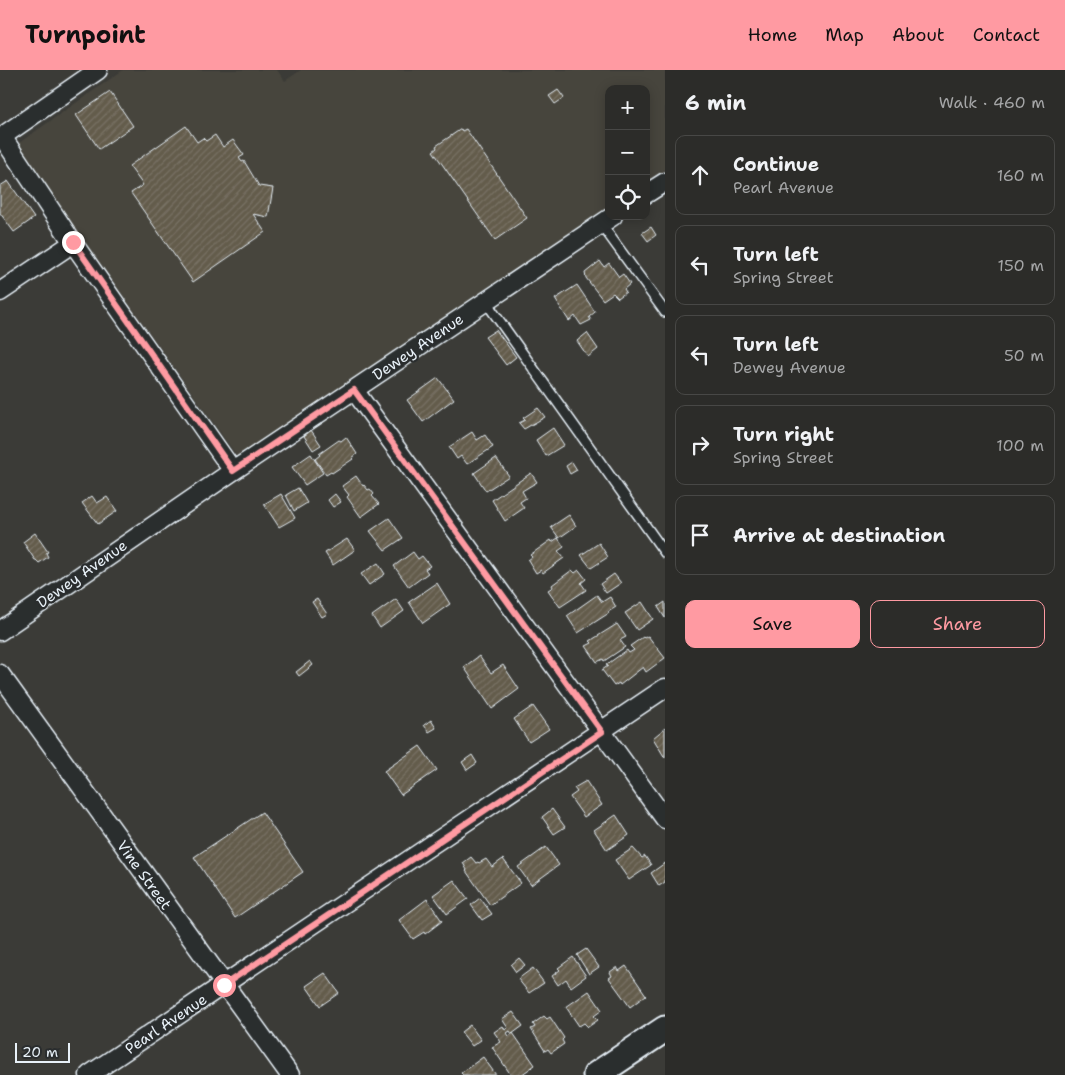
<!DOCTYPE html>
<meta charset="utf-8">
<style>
:root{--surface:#2c2c29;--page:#343431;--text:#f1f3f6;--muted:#a6a7a8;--line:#484846;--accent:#ff9aa2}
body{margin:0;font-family:"Shantell Sans",sans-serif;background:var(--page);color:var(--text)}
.controls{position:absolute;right:15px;top:15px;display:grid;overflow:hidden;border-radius:10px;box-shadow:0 2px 12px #0003}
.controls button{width:45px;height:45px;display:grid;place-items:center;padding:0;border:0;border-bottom:1px solid var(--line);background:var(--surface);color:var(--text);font:25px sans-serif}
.scale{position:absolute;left:15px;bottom:12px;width:55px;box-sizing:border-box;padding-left:5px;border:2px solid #e8f1f8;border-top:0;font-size:14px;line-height:18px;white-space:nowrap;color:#e8f1f8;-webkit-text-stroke:4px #2a2d2e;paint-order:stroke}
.stop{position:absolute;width:15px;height:15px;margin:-11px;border:4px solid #ff9aa2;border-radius:50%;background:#fff}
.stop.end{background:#ff9aa2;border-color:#fff;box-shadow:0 1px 5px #0008}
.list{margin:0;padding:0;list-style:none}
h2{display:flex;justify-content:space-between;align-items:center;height:65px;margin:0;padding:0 20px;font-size:21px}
h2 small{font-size:16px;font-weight:400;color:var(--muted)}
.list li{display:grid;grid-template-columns:32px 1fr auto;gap:15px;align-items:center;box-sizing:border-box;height:80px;margin:0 10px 10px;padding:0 10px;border:1px solid var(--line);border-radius:10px}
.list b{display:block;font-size:19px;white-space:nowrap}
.list p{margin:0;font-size:16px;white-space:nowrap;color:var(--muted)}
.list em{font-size:16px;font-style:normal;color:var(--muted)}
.actions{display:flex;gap:10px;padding:15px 20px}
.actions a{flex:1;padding:11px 0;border:1px solid var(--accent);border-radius:10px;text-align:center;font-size:18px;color:var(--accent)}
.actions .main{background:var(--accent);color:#111}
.icon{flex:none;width:28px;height:28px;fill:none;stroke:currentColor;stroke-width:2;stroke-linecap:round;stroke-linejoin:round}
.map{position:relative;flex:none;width:665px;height:1005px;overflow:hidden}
header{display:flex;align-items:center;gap:30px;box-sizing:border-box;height:70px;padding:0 25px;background:var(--accent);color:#111}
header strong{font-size:24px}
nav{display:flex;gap:28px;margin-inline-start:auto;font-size:18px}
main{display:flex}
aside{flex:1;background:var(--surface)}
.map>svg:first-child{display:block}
</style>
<header>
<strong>Turnpoint</strong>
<nav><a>Home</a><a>Map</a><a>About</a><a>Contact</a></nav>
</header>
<main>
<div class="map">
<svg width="665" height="1005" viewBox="0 0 665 1005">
<defs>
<pattern id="building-hatch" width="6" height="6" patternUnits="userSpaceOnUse" patternTransform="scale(1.25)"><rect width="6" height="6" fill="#635b4b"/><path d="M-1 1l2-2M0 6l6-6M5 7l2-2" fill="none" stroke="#797366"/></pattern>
</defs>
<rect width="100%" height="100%" fill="#3b3b37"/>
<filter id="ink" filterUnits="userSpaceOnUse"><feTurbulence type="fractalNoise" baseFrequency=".02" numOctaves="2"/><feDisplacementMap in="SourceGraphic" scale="10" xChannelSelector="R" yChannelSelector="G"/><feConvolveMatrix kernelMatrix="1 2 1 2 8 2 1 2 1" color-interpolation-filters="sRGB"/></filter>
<g filter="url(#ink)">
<path fill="#47453d" d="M123,0h154l8,11 16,-11h364v100l-19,13v-94h-37v119l-370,251 -223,-314z"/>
<path fill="url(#building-hatch)" stroke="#e8f1f8" d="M558,20l6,8 -9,6 -6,-8z
M110,22l23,34 -34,23 -23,-34z
M186,56l11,16 6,-4 3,3 9,-6 8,12 10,-7 11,15 -5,3 3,4 2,-1 15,25 14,2 -5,29 -15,-3 12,18 -72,50 -62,-89 12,-8 -14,-19z
M461,59l1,2 4,-2 61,89 -32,22 -62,-89 4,-3 -1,-2z
M8,111l26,37 -20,14 -14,-19v-27z
M651,157l5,8 -8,6 -6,-8z
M600,191l4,6 5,-4 10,14 4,-3 7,10 -6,5 2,3 -8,6 -5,-5 -10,7 -17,-22 -1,-5z
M577,215l18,27 -6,5 2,3 -10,5 -6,-9 -6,5 -14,-22z
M496,260l20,27 -10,8 -21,-28z
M587,263l11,16 -10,8 -11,-16z
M438,308l16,21 -31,23 -16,-22z
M538,338l7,9 -21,12 -5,-6 6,-3 -2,-2z
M553,358l11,17 -18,11 -10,-16z
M311,360l10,15 -8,5 -9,-14z
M472,362l5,8 8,-5 8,12 -26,17 -6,-8 -4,3 -8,-12z
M346,367l11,17 -5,4 1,1 -21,14 -1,-1 -5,3 -11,-16 5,-4 -1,-1 20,-14 2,1z
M311,384l12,19 -18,12 -13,-18z
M496,388l13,18 -23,15 -12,-18z
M572,392l5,8 -7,4 -4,-8z
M531,403l6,9 -15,9 4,7 -6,4 4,6 -19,13 -13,-21z
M356,406l7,10 1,-1 4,5 2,-1 4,5 -2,2 7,8 -18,13 -14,-20 2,-2 -7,-9z
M298,418l9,15 -13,8 -8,-16z
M281,424l14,24 -16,9 -15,-23z
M335,424l6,8 -8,5 -5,-7z
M92,426l5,7 10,-6 10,14 -19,13 -16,-21z
M569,445l7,11 -17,12 -8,-11z
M389,448l14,20 -18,12 -15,-19z
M35,463l13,19 -2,1 2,4 -9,6 -3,-3h-1l-12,-18z
M558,468l6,9 -6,4 6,7 -21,15 -2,-3 -5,3 -8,-13 4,-3 -2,-2 21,-15 1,2z
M347,469l8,11 -22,15 -8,-12z
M599,473l9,14 -17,11 -10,-13z
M413,482l5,7 4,-3 8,10 -5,3 3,4 -19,14 -15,-21z
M378,493l7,11 -16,11 -8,-11z
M572,500l3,3 4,-3 7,9 -5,4 5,7 -26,17 -12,-17 5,-3 -1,-2z
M614,504l7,9 -15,10 -6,-9z
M437,513l13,21 -27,19 -14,-21z
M597,525l5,7 8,-5 6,10 -8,5 1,1 -31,20 -11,-17z
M317,529l10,15 -5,3 -10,-15z
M396,529l8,12 -24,17 -8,-12z
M642,532l11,17 -16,11 -12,-17z
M665,532v16l-7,-11z
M617,554l9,13 -6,3 5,7 -21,14 -1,-2 -6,3 -11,-16 6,-3 -2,-2z
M648,566l17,22 -19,14 -3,-5 -23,18 -1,-2 -5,3 -12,-16 6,-4 -2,-1 21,-15 2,3 5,-3 -4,-4 13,-9 1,1z
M479,586l12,17 12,-8 16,24 -27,20 -28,-42z
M310,591l3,4 -14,11 -3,-4z
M533,636l16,23 -20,13 -15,-23z
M431,650l5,8 -7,4 -5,-7z
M665,658v30l-12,-20z
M420,676l17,24 -36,25 -17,-24z
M472,685l5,8 -10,7 -5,-8z
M586,711l16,24 -18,12 -14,-20 7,-5 -3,-4z
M552,739l13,18 -11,7 -12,-17z
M262,742l41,60 -68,46 -41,-61z
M616,745l13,20 -22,15 -13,-20z
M546,777l13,18 -28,20 -13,-18z
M633,778l9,10 3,-2 6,9 -22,15 -14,-20z
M471,787l5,6 2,-1 1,1 7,-4 6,8 11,-8 18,24 -31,22 -24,-34 1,-1 -4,-7z
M665,793v19l-6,4 -8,-13z
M454,810l14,19 -21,15 -14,-19z
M480,828l12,16 -10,6 -11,-15z
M427,829l15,22 -17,13 -1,-2 -11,7 -14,-19z
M586,879l13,18 -10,7 -12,-19z
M573,887l13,19 -15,11 -5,-8 -8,6 -6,-9 8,-6 -2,-2z
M519,888l6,7 -9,7 -5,-7z
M626,896l20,29 -16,12 -21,-29 3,-2 -2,-4 7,-5 2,4z
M533,898l11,15 -15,10 -11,-14z
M325,903l14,20 -19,13 -14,-20z
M589,921l13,19 -8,6 4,4 -10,7 -4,-4 -5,3 -13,-19z
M513,942l10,14 -11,8 -2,-3 -3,2 2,3 4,-3 22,32 -14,10h-10l-19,-28 9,-5 -7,-10 9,-6 2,4 3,-2 -6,-9z
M544,946l3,3 3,-2 14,21 -2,2 2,4 -13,9 -3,-4 -3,2 -14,-22 4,-2 -2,-3z
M470,955l11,15 -9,6 -11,-14z
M483,987l13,18h-33l-2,-2z"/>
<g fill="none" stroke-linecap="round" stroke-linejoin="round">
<g stroke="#e8f1f8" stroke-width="12">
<path id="service" d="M601,154l64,88
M486,232l179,251"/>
</g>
<g stroke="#e8f1f8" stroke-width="21">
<path id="minor" d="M98,0l-91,63 -2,8 68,102 160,228
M646,124l19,-12
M0,222l73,-49
M354,320l311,429
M0,561l233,-160 380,-255
M0,604l290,401
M89,1005l576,-387"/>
</g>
<g stroke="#e8f1f8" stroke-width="29">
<path id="secondary" d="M596,1005l69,-46"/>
</g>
<use href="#service" stroke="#2a2d2e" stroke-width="9"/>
<use href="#minor" stroke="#2a2d2e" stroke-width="18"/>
<use href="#secondary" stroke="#2a2d2e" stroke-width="25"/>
</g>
</g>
<g fill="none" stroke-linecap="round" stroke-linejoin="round" filter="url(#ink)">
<path stroke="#ff9aa2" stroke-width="6" d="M73,172l160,229 121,-81 248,342 -378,253"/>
</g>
<g text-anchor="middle" stroke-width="4.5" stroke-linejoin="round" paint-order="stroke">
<g font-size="15" fill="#e8f1f8" stroke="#2a2d2e">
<text transform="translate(418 277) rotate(-34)" y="5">Dewey Avenue</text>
<text transform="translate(82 504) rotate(-35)" y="5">Dewey Avenue</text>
<text transform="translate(144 805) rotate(54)" y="5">Vine Street</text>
<text transform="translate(166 954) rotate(-34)" y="5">Pearl Avenue</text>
</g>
</g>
</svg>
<div class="controls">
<button>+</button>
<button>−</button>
<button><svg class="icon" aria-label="locate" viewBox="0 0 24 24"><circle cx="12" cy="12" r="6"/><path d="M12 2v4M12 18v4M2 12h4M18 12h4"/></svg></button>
</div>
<div class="scale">20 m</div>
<div class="stop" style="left:224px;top:915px"></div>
<div class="stop end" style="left:73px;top:172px"></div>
</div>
<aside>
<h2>6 min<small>Walk · 460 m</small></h2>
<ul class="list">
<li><svg class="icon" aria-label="ahead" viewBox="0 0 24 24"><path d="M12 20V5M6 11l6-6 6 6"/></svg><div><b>Continue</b><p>Pearl Avenue</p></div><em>160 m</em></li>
<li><svg class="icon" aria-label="left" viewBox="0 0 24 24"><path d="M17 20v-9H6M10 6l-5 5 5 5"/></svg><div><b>Turn left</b><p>Spring Street</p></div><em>150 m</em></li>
<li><svg class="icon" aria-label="left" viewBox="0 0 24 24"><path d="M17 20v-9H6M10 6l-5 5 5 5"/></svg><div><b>Turn left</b><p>Dewey Avenue</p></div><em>50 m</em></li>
<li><svg class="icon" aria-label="right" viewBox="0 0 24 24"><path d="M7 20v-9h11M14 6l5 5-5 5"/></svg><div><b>Turn right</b><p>Spring Street</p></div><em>100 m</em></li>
<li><svg class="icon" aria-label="arrive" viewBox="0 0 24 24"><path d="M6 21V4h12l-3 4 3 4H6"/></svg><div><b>Arrive at destination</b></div></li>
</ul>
<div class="actions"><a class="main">Save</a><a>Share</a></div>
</aside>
</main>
